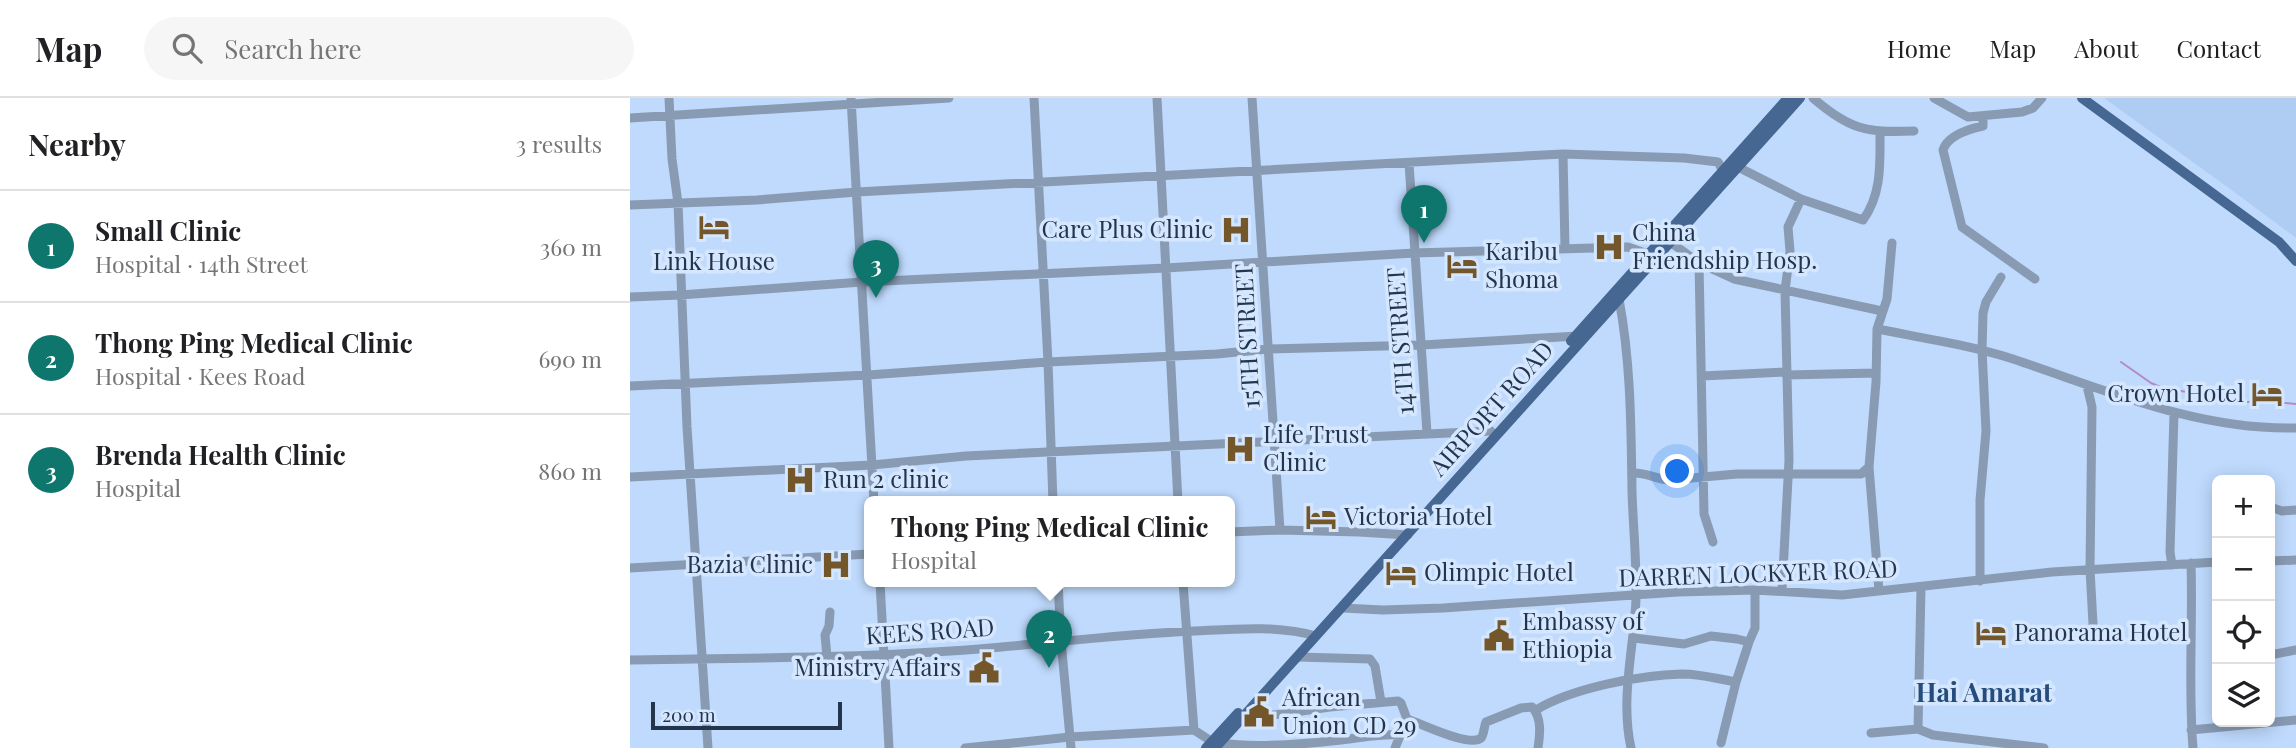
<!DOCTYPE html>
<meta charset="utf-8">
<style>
:root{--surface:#fff;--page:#f6f6f6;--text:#202124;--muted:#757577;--line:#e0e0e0;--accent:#0f766e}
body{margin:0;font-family:"Playfair Display",serif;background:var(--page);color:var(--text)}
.controls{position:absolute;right:21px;bottom:21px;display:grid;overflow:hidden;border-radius:10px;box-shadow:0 4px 18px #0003}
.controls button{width:63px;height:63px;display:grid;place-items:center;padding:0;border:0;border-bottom:2px solid var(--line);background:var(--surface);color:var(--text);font:35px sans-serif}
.scale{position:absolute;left:21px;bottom:18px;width:191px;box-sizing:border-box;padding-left:7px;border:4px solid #23354c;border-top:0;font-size:19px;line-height:24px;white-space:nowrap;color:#23354c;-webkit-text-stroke:5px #d5e7fe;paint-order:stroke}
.you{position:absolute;left:1048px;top:374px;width:24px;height:24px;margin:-18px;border:5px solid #fff;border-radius:50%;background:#1a73e8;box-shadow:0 0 0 10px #1a73e833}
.badge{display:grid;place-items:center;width:46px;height:46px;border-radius:50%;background:var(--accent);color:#fff;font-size:23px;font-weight:700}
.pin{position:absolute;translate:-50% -58px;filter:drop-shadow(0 2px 4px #0008)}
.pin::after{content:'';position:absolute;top:37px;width:24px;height:21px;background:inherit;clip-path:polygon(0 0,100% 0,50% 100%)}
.popup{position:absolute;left:234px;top:398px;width:371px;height:91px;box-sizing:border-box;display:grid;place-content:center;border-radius:10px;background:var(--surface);filter:drop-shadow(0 2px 5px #0005);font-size:23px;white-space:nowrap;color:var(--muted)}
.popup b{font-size:26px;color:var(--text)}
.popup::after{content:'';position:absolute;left:50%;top:100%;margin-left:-14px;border:14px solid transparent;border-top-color:var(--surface)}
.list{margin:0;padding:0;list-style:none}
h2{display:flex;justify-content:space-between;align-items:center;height:91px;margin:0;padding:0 28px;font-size:30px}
h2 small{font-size:23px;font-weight:400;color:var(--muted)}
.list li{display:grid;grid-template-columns:46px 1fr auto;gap:21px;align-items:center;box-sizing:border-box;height:112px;padding:0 28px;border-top:2px solid var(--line)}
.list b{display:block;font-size:26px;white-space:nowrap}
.list p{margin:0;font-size:23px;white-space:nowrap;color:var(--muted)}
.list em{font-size:23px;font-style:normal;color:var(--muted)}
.icon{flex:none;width:38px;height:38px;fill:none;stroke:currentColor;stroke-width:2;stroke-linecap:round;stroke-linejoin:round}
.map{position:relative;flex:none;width:1666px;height:650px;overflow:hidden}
header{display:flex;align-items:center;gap:42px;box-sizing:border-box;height:98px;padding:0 35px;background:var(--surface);border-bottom:2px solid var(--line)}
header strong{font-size:33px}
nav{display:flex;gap:38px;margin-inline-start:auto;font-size:24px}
.search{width:490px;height:63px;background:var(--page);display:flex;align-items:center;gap:18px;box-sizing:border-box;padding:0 24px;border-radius:38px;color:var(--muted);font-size:26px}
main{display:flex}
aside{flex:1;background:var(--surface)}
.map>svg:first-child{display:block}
</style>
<header>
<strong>Map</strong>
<div class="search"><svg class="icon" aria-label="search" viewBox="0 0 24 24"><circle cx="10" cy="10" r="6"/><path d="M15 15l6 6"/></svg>Search here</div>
<nav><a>Home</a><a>Map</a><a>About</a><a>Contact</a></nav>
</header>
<main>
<aside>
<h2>Nearby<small>3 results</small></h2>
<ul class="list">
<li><span class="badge">1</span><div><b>Small Clinic</b><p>Hospital · 14th Street</p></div><em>360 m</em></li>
<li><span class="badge">2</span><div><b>Thong Ping Medical Clinic</b><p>Hospital · Kees Road</p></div><em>690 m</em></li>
<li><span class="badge">3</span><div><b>Brenda Health Clinic</b><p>Hospital</p></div><em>860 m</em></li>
</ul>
</aside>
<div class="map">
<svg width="1666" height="650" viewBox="0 0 1666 650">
<rect width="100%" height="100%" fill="#bfdafd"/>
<path fill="#afcdf3" d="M1474,0h192v140l-59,-44z
M615,120l1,22 -18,1 -2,-22z"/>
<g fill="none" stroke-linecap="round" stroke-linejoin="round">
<path stroke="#b48ac6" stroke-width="2" d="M1491,264l30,21 12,5 84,14 16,-1 33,3"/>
<path stroke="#889bb3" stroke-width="9" d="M39,0l3,61 6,44 9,224 21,321
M221,0l23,404
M404,0l14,264 5,140
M527,0l21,404
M622,0l28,432
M1183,0c37,32 54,35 101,33
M1304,0l34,19 54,-5 11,-4 9,-10
M1353,19v9c-14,3 -35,9 -40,24l19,77 73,52
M0,20l319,-20
M933,56l2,94
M779,65l18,270
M1108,69l63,32 62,21c19,-26 17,-57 17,-87
M0,107l127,-5 100,-8 706,-38 121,4 34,4 5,9
M1039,143l30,22 35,16 148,32
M1069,165l5,251 9,28
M0,199l50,-2 182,-13 304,-14 248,-15 214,-6 20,7
M989,201c12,64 12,128 13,192 1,36 5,72 4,108 -2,49 -16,99 -5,149
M1247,231c46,9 92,16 136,30 93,31 183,71 283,69
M1156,277l90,-2
M1072,278l83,-4
M0,288l238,-11 180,-13 169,-8 51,-5 154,-4 156,-9
M1457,288l5,21 -2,162 3,55
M1239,369l10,124
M1002,375c14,-1 23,6 37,7l68,-6h124l8,-7 7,-85 1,-53 10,-30 5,-56
M0,379l242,-12 94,-9 525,-25
M1640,409l12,4 14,-1
M599,434l51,-2 79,2 49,3
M1640,463l26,-1
M1561,465c2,62 -3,124 2,185
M1542,467l-2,-13 4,-139
M0,470l239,-14
M1350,483v-81l6,-69 -4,-81 1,-37 3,-11 15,-25
M250,484l9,166
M428,484l3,59 10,107
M553,484l11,148
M1152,493l7,-131 -4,-169 5,-40 -2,-24 13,-28
M712,510l41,2 60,-2 235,-16 77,-2 87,5 210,-23 165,-10
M1004,540l50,6 27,-8 26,3 12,3
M1640,557l26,-5
M197,559l-2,-22 4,-9 1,-14
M667,559l73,2 5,7 6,36
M0,562c116,-2 233,-2 349,-11 72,-6 144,-15 216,-18 40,-2 82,-6 121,5
M622,609l12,5 3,4 63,-9 68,-6 3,2 6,16 -12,29
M906,612c36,-22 104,-35 146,-36 18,0 37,5 54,8
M777,621c14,4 62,29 74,19 3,-3 3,-12 5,-16l35,-14 11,-1c10,10 8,28 6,41
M1288,631l3,-141
M1561,632l105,-10
M1241,635l47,-4 15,6 111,13
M590,645c34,5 86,1 121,-3 21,-2 39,-7 61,-5
M1091,645l15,-61 13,-40 6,-14v-38
M335,650l105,-11 124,-7 17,11"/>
<path stroke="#456792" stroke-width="10" d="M1452,0l197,144 17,19
M941,243l217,-243
M576,650l32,-35
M585,650l585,-650"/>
</g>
<defs>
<g id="hotel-bare" transform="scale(2.415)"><path d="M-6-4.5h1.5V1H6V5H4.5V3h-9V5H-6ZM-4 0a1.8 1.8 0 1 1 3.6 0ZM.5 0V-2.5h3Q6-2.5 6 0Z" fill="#74562b" stroke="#d5e7fe" stroke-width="2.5" paint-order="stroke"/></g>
<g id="hospital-bare" transform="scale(2.415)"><path d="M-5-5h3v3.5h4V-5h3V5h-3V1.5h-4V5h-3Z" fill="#74562b" stroke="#d5e7fe" stroke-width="2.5" paint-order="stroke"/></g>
<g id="civic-bare" transform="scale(2.415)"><path d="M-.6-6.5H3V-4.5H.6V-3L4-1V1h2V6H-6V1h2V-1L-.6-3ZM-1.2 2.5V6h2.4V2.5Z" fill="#74562b" stroke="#d5e7fe" stroke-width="2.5" paint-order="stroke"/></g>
</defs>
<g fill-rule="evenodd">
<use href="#hotel-bare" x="84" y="129"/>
<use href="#hospital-bare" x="606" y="132"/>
<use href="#hospital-bare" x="979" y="149"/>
<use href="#hotel-bare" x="832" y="168"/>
<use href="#hotel-bare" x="1637" y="296"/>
<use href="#hospital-bare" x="610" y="351"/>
<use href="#hospital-bare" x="170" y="382"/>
<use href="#hotel-bare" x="691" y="419"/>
<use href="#hospital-bare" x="206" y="467"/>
<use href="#hotel-bare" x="771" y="475"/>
<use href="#hotel-bare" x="1361" y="535"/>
<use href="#civic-bare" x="869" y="538"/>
<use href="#civic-bare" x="354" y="570"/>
<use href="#civic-bare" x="629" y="614"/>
</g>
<g text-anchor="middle" stroke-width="7" stroke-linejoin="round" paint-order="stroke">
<g font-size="24" fill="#23354c" stroke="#d5e7fe" text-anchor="start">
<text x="583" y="140" text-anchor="end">Care Plus Clinic</text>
<text x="1002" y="143">China<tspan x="1002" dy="28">Friendship Hosp.</tspan></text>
<text x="855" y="162">Karibu<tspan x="855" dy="28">Shoma</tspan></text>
<text x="84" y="172" text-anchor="middle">Link House</text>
<text x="1614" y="304" text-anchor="end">Crown Hotel</text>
<text x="633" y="345">Life Trust<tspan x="633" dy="28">Clinic</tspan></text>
<text x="193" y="390">Run 2 clinic</text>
<text x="714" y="427">Victoria Hotel</text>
<text x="183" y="475" text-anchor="end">Bazia Clinic</text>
<text x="794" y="483">Olimpic Hotel</text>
<text x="892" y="532">Embassy of<tspan x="892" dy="28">Ethiopia</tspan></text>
<text x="1384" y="543">Panorama Hotel</text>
<text x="331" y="578" text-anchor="end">Ministry Affairs</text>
<text x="652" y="608">African<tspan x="652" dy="28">Union CD 29</tspan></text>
</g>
<g font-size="24" fill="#23354c" stroke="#d5e7fe">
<text transform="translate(618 238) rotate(-93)" y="8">15TH STREET</text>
<text transform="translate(771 243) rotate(-94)" y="8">14TH STREET</text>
<text transform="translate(862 311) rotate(-48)" y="8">AIRPORT ROAD</text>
<text transform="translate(1128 476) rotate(-2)" y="8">DARREN LOCKYER ROAD</text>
<text transform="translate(300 534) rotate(-4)" y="8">KEES ROAD</text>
</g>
<g font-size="26" font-weight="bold" fill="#254c7d" stroke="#d5e7fe">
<text x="1354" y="604">Hai Amarat</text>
</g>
</g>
</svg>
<div class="controls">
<button>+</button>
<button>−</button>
<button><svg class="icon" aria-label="locate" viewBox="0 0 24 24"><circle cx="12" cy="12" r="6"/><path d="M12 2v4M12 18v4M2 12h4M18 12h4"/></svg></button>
<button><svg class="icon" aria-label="layers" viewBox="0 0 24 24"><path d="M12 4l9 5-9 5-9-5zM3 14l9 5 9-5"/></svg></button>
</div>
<div class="scale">200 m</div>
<div class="you"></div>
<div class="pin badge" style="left:794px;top:145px">1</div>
<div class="pin badge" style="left:419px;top:570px">2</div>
<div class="popup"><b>Thong Ping Medical Clinic</b>Hospital</div>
<div class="pin badge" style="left:246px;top:200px">3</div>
</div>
</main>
